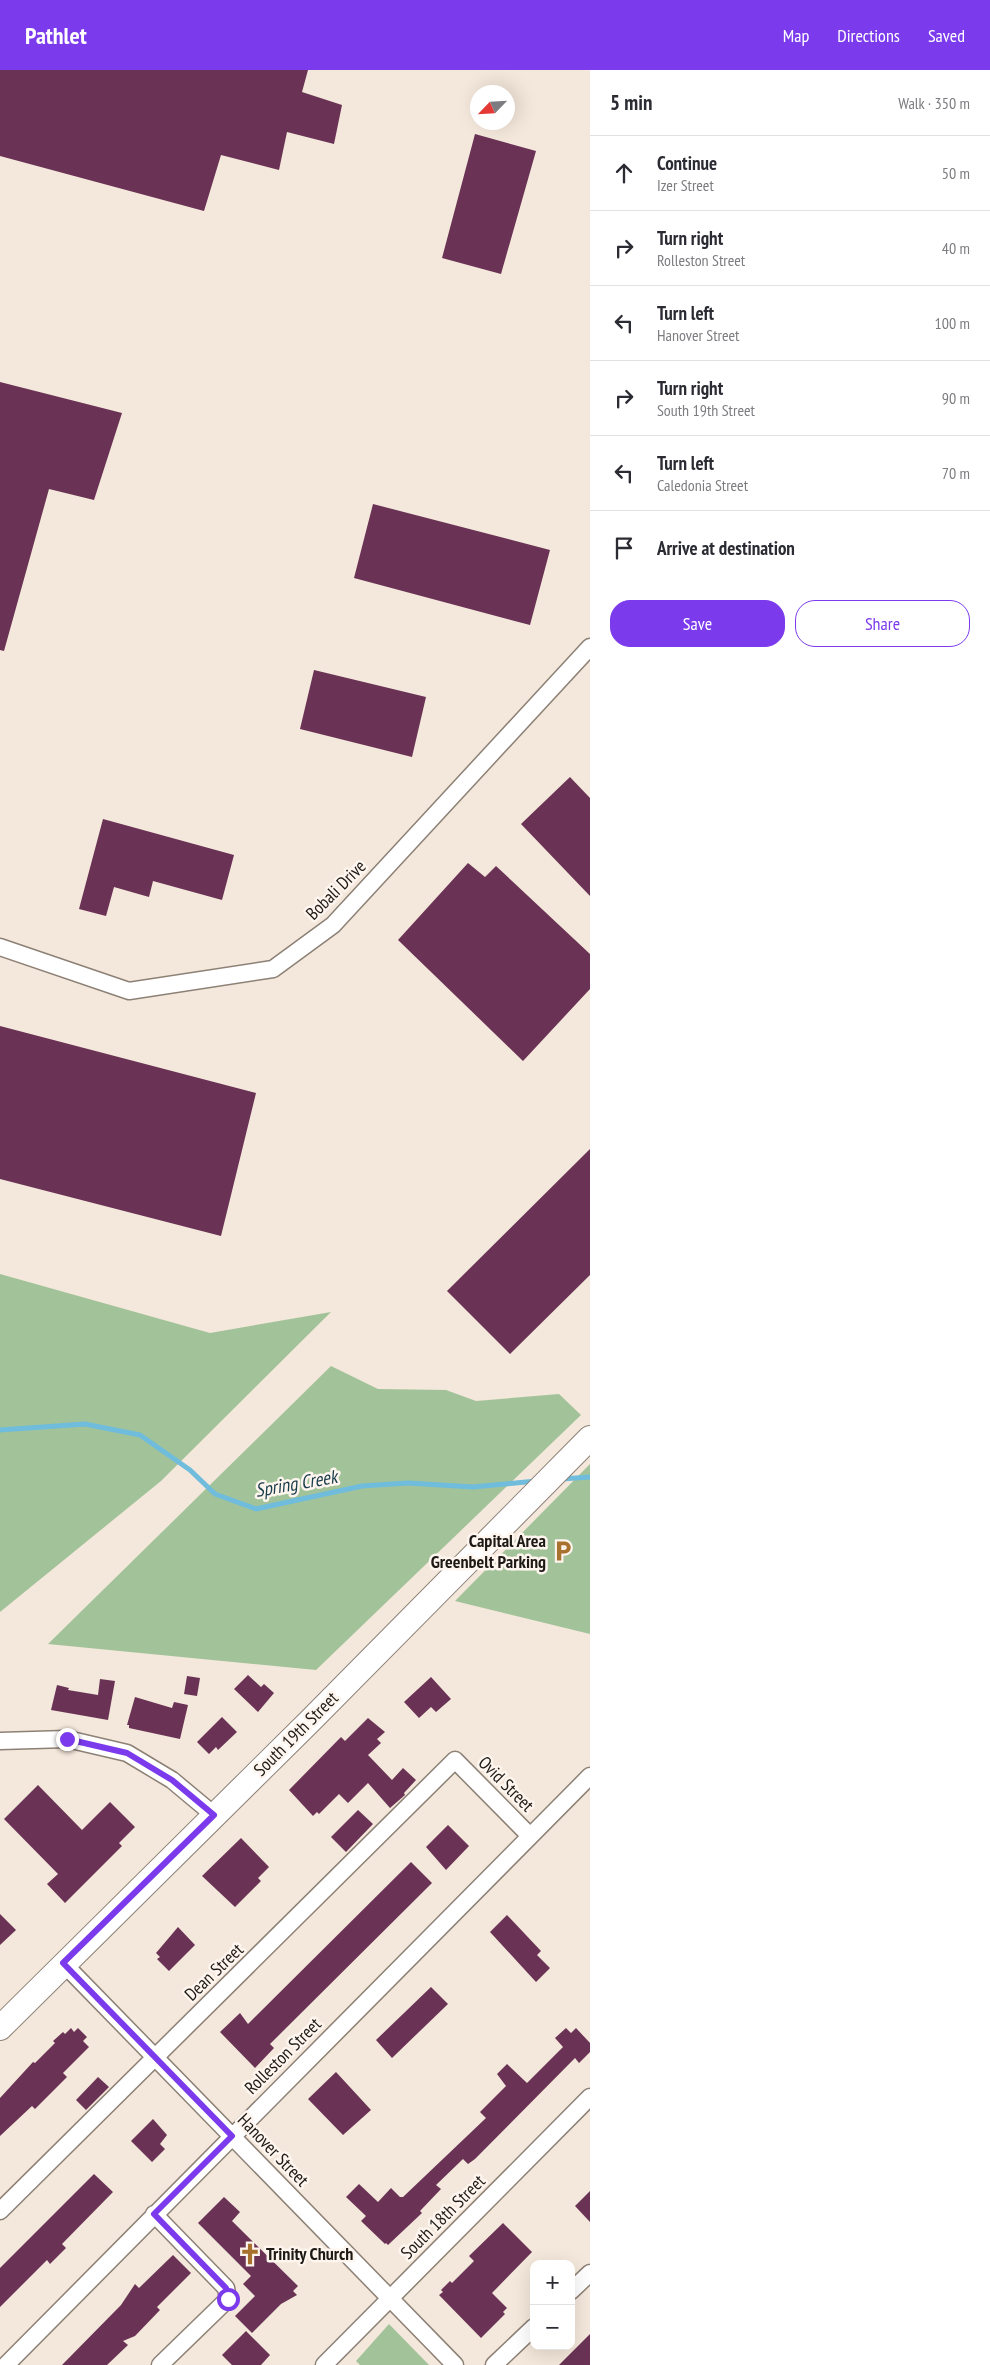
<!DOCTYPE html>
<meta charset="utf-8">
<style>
:root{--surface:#fff;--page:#f7f7f7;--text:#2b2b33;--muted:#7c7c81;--line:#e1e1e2;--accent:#7c3aed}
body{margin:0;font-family:"PT Sans Narrow",sans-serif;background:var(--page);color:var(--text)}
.controls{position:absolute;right:15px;bottom:15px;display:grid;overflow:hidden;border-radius:10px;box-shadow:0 5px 20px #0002}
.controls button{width:45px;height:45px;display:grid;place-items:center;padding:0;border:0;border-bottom:1px solid var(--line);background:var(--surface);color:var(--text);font:25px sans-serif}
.compass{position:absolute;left:470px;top:15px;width:45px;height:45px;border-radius:50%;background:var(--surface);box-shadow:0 5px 20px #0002;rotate:245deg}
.stop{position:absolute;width:15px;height:15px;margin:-11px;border:4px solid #7c3aed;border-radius:50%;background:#fff}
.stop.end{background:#7c3aed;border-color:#fff;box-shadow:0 1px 5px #0008}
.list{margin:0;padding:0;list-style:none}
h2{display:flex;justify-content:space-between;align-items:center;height:65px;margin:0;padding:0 20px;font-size:21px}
h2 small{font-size:16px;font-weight:400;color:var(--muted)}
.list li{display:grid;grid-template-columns:32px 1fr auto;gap:15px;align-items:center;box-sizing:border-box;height:75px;padding:0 20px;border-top:1px solid var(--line)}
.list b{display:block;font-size:19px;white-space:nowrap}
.list p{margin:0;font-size:16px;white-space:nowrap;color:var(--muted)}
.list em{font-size:16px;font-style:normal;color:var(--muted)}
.actions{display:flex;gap:10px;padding:15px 20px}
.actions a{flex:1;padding:11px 0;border:1px solid var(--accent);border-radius:20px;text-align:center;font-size:18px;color:var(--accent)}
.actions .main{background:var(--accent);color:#fff}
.icon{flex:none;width:28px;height:28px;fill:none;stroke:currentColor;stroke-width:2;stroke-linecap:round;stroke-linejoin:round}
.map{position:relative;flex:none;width:590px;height:2295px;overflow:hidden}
header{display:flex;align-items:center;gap:30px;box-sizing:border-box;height:70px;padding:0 25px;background:var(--accent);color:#fff}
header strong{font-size:24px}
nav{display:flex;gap:28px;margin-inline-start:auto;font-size:18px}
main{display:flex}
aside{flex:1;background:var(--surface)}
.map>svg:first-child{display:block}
</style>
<header>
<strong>Pathlet</strong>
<nav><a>Map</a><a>Directions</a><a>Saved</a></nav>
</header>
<main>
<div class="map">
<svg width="590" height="2295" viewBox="0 0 590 2295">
<rect width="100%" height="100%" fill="#f4e7db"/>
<path fill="#a2c399" d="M0,1204l210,59 121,-21 -170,169 -161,131z
M331,1296l47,23 68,1 30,11 83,-7 22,21 -265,255 -268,-26z
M590,1394v170l-135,-33z
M389,2254l40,41h-69l-4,-4z"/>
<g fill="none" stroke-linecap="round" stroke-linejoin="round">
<path stroke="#6fbcdc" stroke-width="5" d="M0,1360l85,-6 55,11 50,35 25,24 41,15 106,-23 46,-3 65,4 63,-6
M562,1409l28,-2"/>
</g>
<path fill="#6a3355" d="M0,0h308l-6,22 40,13 -8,39 -47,-12 -8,38 -58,-15 -17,56 -204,-55z
M475,64l61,17 -35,123 -59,-16z
M0,312l122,31 -28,87 -45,-11 -45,162 -4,-1z
M373,434l177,46 -20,75 -176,-47z
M314,600l112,27 -14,60 -112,-28z
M570,707l20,21v98l-69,-72z
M103,749l131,36 -12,45 -69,-19 -4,16 -35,-10 -8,29 -27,-7z
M468,793l17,14 11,-11 94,88v35l-67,72 -125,-121z
M0,956l256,67 -35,143 -221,-57z
M590,1079v126l-80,79 -63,-63z
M248,1605l13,12 3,-3 10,9 -16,19 -24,-23z
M187,1606l13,2 -3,18 -13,-2z
M431,1607l20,22 -15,13 -5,-5 -12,11 -15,-16z
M100,1609l15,2 -7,39 -57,-10 6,-25 12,3 -1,2 30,5z
M135,1627l37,11 2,-6 14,3 -8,34 -51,-11v-3h-2z
M222,1647l15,15 -19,18 -2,-3 -7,7 -12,-12z
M368,1648l17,14 -8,7 4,4 -13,12 24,25 11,-12 13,12 -12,13 1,2 -15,13 -22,-25 -20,20 -9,-9 -20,20 -2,-2 -4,4 -24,-26 52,-53 4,4z
M38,1715l44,45 28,-28 25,25 -16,16 3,3 -57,57 -18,-19 11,-10 -54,-55z
M358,1740l15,14 -27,28 -15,-15z
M448,1755l21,21 -23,24 -20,-23z
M241,1768l28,29 -11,11 3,3 -26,26 -33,-31z
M411,1792l21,21 -162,161 4,4 -19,20 -35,-36 20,-19 8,11z
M0,1844l16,16 -16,15z
M507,1845l34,36 -4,4 13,13 -14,14 -46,-50z
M178,1857l17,18 -26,26 -12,-12 3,-2 -4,-4z
M431,1917l17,17 -56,54 -16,-18z
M71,1958l3,4 4,-4 9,9 -4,4 6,6 -26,26 4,4 -32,32 -3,-3 -32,30v-38l33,-36 2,1 20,-20 -2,-2 10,-9 2,2z
M566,1958l5,5 5,-5 14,15v9l-11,11 -4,-5 -100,101 -7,5 -5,-5 -27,26 5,4 -21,22 2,2 -34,32 -2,-2 -1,1 -24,-23 5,-5 -20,-19 13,-13 19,18 13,-14 9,9h3l83,-79 -6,-6 26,-26 -9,-12 10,-10 20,19 36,-36 -8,-9z
M336,2002l35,38 -28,25 -35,-36z
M98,2007l11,10 -23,23 -10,-10z
M153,2049l14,16 -7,9 5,5 -13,13 -21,-21z
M94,2104l19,18 -51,52 4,4 -16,16 -3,-4 -47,47v-39z
M590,2121v31l-15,-16z
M224,2127l16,15 -8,9 66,65 -5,5 4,4 -16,9 -29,29 -17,-17 20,-20 -12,-12 8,-8 -53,-53z
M503,2153l29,29 -40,41 15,15 -4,4 2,2 -24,24 -42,-43 4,-3 -2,-2 9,-9 2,2 22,-22 -5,-5z
M173,2185l18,18 -34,34 3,3 -25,26 -12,5 5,4 -21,20h-45l59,-60 14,-21 4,4z
M246,2261l24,24 -9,10h-29l-10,-10z
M590,2264v31h-31z"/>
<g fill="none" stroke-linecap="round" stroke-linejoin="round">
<g stroke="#8d8176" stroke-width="19">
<path id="street" d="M0,877l129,44 144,-22 60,-44 257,-278
M0,1671l67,-2 60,14 45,27 42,35
M63,1893l392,402
M0,2141l455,-451 75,76
M154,2144l72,74 2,11 -68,66
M571,2221l19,-18
M6,2295l584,-589
M324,2295l266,-268
M494,2295l40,-38"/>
</g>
<g stroke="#8d8176" stroke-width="26">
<path id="secondary" d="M0,1958l311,-308 279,-282"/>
</g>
<use href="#street" stroke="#fff" stroke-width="16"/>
<use href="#secondary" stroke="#fff" stroke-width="24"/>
</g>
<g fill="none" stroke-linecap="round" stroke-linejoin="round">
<path stroke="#7c3aed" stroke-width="6" d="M67,1669l60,14 45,27 42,35 -151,148 169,173 -78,78 72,74 2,11"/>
</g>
<defs>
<g id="parking-bare" transform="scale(1.725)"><path d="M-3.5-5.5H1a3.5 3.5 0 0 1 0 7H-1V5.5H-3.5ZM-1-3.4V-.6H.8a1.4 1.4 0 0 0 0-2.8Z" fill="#a8712d" stroke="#fdf5ee" stroke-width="2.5" paint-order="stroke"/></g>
<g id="church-bare" transform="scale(1.725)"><path d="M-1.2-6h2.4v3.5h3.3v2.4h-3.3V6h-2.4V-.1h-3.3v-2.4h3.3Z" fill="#a8712d" stroke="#fdf5ee" stroke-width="2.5" paint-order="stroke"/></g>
</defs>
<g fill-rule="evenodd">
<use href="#parking-bare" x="563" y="1481"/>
<use href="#church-bare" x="250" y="2184"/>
</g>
<g text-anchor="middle" stroke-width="5" stroke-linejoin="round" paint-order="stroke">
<g font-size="18" fill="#1d1914" stroke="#fdf5ee">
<text transform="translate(336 820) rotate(-45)" y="6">Bobali Drive</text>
<text transform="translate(296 1664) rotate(-45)" y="6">South 19th Street</text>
<text transform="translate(506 1714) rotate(45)" y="6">Ovid Street</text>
<text transform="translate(214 1902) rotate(-44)" y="6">Dean Street</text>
<text transform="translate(283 1986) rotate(-45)" y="6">Rolleston Street</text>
<text transform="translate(273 2080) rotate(46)" y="6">Hanover Street</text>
<text transform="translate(443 2147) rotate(-45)" y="6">South 18th Street</text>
</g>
<g font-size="18" font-weight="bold" fill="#1d1914" stroke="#fdf5ee" text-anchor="end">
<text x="546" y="1477">Capital Area<tspan x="546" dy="21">Greenbelt Parking</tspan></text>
<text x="266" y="2190" text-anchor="start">Trinity Church</text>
</g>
<g font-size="19" font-style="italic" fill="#193d4b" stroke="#fdf5ee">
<text transform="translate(296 1413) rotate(-10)" y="7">Spring Creek</text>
</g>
</g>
</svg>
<div class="controls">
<button>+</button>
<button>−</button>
</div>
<svg class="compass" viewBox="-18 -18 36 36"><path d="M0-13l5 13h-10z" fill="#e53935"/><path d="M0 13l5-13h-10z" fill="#7c7c81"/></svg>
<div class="stop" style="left:228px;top:2229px"></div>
<div class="stop end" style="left:67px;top:1669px"></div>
</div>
<aside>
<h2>5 min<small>Walk · 350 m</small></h2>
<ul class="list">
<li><svg class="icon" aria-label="ahead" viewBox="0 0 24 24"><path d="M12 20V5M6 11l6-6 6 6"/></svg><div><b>Continue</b><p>Izer Street</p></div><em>50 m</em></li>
<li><svg class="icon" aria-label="right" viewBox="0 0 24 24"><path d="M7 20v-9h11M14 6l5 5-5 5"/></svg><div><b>Turn right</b><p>Rolleston Street</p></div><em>40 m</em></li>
<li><svg class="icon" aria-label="left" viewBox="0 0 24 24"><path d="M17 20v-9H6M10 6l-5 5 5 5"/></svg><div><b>Turn left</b><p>Hanover Street</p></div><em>100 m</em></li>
<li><svg class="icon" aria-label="right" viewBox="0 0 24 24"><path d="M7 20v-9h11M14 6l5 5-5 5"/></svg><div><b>Turn right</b><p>South 19th Street</p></div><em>90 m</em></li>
<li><svg class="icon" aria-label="left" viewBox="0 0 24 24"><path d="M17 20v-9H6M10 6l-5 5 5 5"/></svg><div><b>Turn left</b><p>Caledonia Street</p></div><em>70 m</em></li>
<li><svg class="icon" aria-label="arrive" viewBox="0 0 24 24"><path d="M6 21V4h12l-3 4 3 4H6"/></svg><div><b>Arrive at destination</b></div></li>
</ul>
<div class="actions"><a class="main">Save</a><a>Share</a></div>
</aside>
</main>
